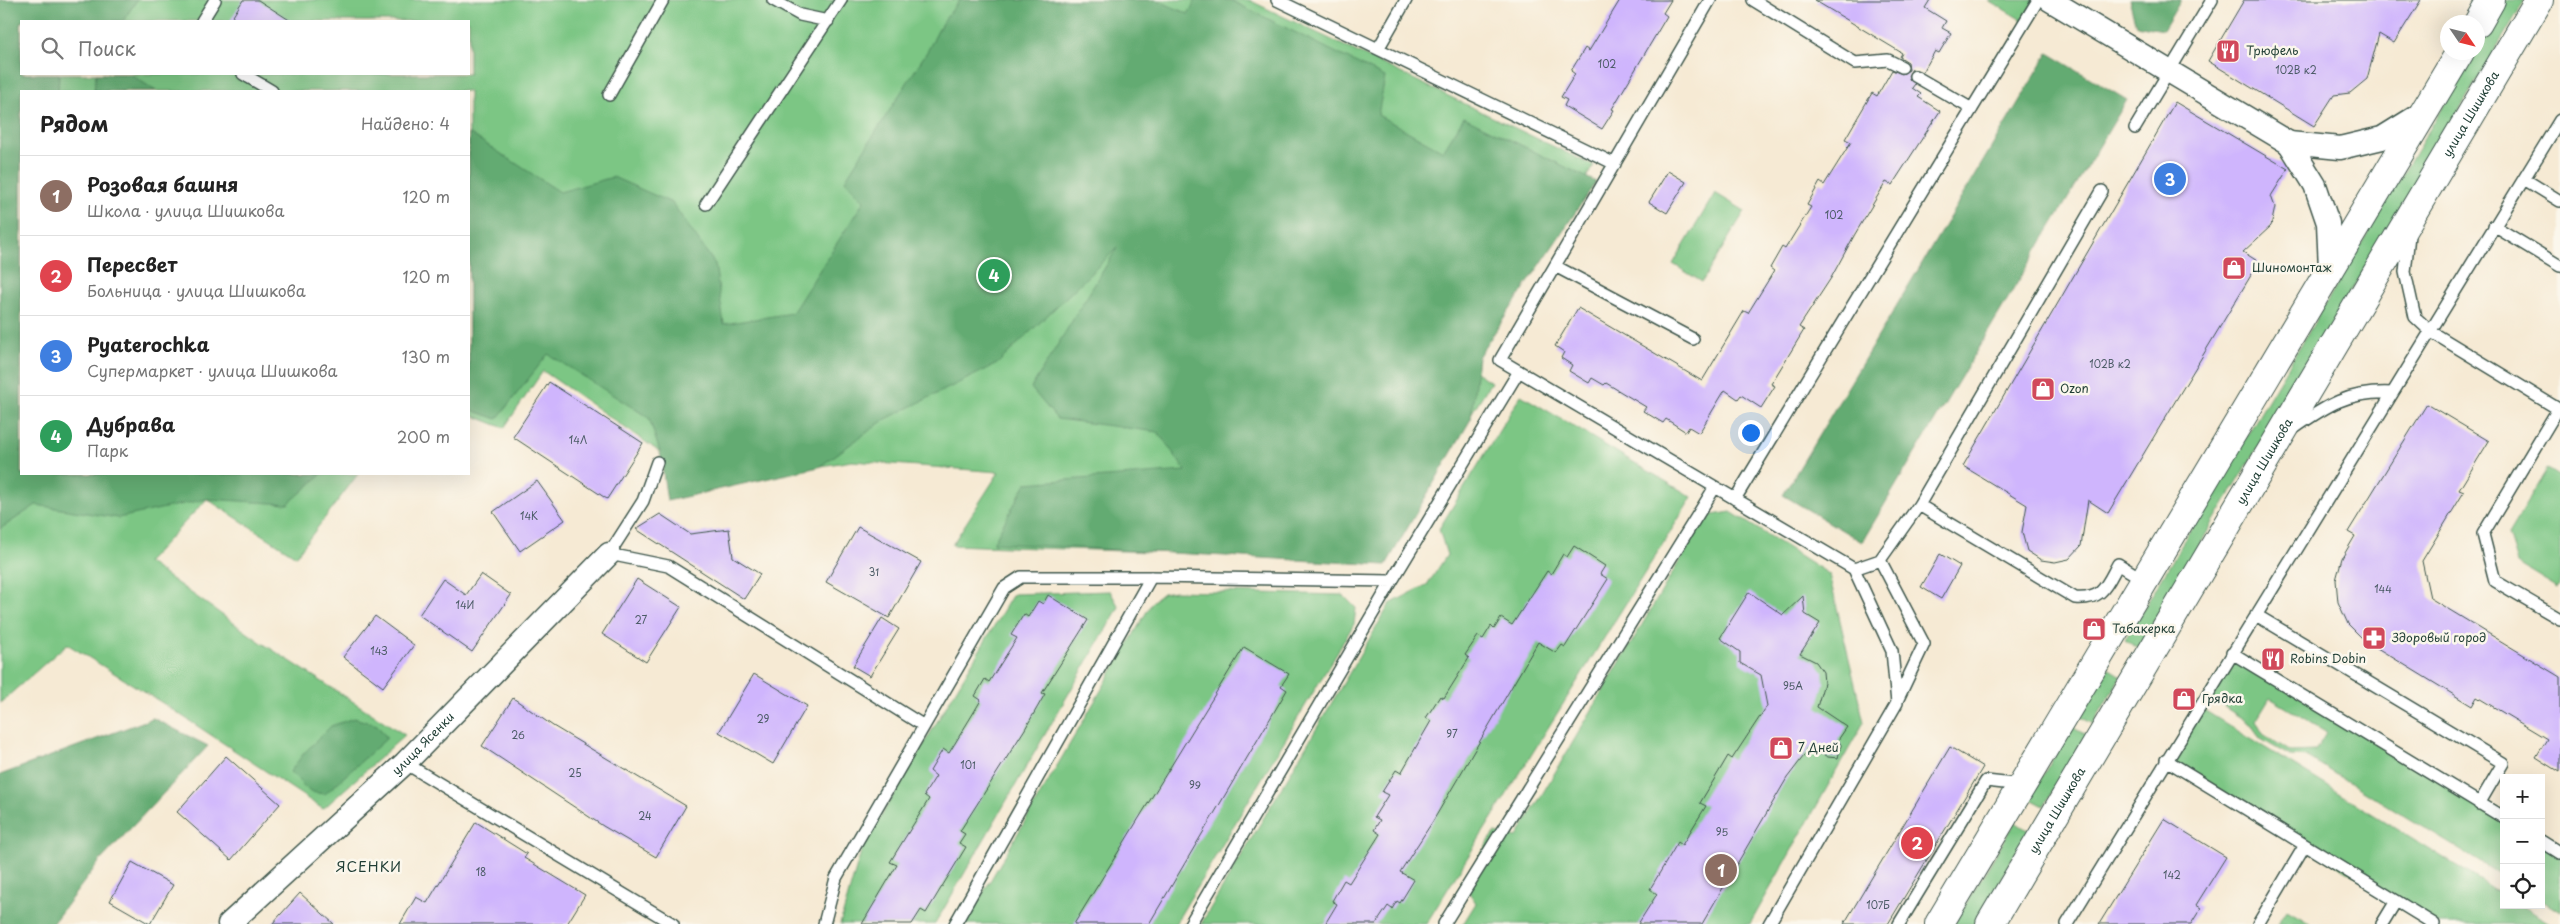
<!DOCTYPE html>
<html lang="ru">
<meta charset="utf-8">
<style>
:root{--surface:#fff;--page:#f6f6f6;--text:#222;--muted:#767676;--line:#e0e0e0;--accent:#d1495b}
body{margin:0;font-family:"Playpen Sans",sans-serif;background:var(--page);color:var(--text)}
.controls{position:absolute;right:15px;bottom:15px;display:grid;overflow:hidden;border-radius:0px;box-shadow:0 5px 20px #0002}
.controls button{width:45px;height:45px;display:grid;place-items:center;padding:0;border:0;border-bottom:1px solid var(--line);background:var(--surface);color:var(--text);font:25px sans-serif}
.compass{position:absolute;left:2440px;top:15px;width:45px;height:45px;border-radius:50%;background:var(--surface);box-shadow:0 5px 20px #0002;rotate:125deg}
.you{position:absolute;left:1750px;top:432px;width:18px;height:18px;margin:-12px;border:4px solid #fff;border-radius:50%;background:#1a73e8;box-shadow:0 0 0 8px #1a73e833}
.badge{display:grid;place-items:center;width:32px;height:32px;border-radius:50%;background:var(--accent);color:#fff;font-size:16px;font-weight:700}
.pin{position:absolute;translate:-50% -50%;border:2px solid #fff;box-shadow:0 1px 5px #0006}
.list{margin:0;padding:0;list-style:none}
h2{display:flex;justify-content:space-between;align-items:center;height:65px;margin:0;padding:0 20px;font-size:21px}
h2 small{font-size:16px;font-weight:400;color:var(--muted)}
.list li{display:grid;grid-template-columns:32px 1fr auto;gap:15px;align-items:center;box-sizing:border-box;height:80px;padding:0 20px;border-top:1px solid var(--line)}
.list b{display:block;font-size:19px;white-space:nowrap}
.list p{margin:0;font-size:16px;white-space:nowrap;color:var(--muted)}
.list em{font-size:16px;font-style:normal;color:var(--muted)}
.icon{flex:none;width:28px;height:28px;fill:none;stroke:currentColor;stroke-width:2;stroke-linecap:round;stroke-linejoin:round}
.map{position:relative;flex:none;width:2560px;height:924px;overflow:hidden}
.search{position:absolute;background:var(--surface);box-shadow:0 5px 20px #0002;left:20px;top:20px;width:450px;height:55px;display:flex;align-items:center;gap:12px;box-sizing:border-box;padding:0 18px;border-radius:0px;color:var(--muted);font-size:19px}
.panel{position:absolute;background:var(--surface);box-shadow:0 5px 20px #0002;left:20px;top:90px;width:450px;height:385px;border-radius:0px}
.map>svg:first-child{display:block}
</style>
<div class="map">
<svg width="2560" height="924" viewBox="0 0 2560 924">
<rect width="100%" height="100%" fill="#fbf7ec"/>
<filter id="ink" filterUnits="userSpaceOnUse"><feTurbulence type="fractalNoise" baseFrequency=".02" numOctaves="2"/><feDisplacementMap in="SourceGraphic" scale="10" xChannelSelector="R" yChannelSelector="G"/><feConvolveMatrix kernelMatrix="1 2 1 2 8 2 1 2 1" color-interpolation-filters="sRGB"/></filter>
<filter id="wash" filterUnits="userSpaceOnUse"><feTurbulence type="fractalNoise" baseFrequency=".0096" numOctaves="4" result="noise"/><feDisplacementMap in="SourceGraphic" scale="20" xChannelSelector="R" yChannelSelector="G"/><feGaussianBlur stdDeviation="1.12" result="paint"/><feColorMatrix in="noise" values="0 0 0 0 0 0 0 0 0 0 0 0 0 0 0 0 0 1.4 0 .05"/><feComposite in="paint" operator="in"/></filter>
<g filter="url(#wash)">
<rect width="100%" height="100%" fill="#f6ead4"/>
<path fill="#7bc684" stroke="#4d825c" fill-rule="evenodd" d="M0,0h1249l345,166 -126,182 -4,16 27,18 -111,178 -428,-15 47,-73 -147,-11 -136,22 -56,-31 -117,-81 -39,57 -35,-14v-323h-448v383h337l-62,82 -89,-57 -60,63 115,81 143,92 -82,74 -159,-105 -97,-60 -67,59zM21,21h448v53h-448z
M1988,0h50l-13,22z
M2506,0h19l-387,648 -13,-8 350,-587 3,-1v-4z
M1715,193l30,18 -43,71 -29,-18z
M1521,395l171,102 -266,427h-225l189,-320 38,-20 19,-29 -8,-26z
M2547,469l13,8v108l-2,3 -41,-25 -9,-29z
M1731,512l98,62 35,148 -114,202h-287l13,-21 -13,-20 31,-50 23,4 189,-321z
M1110,591l9,16 -184,317h-95l22,-76 151,-254z
M1175,591l168,4 13,13 -2,16 -179,300h-210l188,-323 10,-8z
M2232,653l272,165v59l-196,-120 -18,-1 -31,-18 -7,-13 -46,-30zM2270,698l57,34 -12,19 -24,1 -28,-18 -7,-13z
M2108,668l13,8 -28,48 -14,-8z
M2199,707l305,188v10h17l30,19h-117l-268,-164z
M2072,727l14,8 -42,71 -15,-8z
M2015,822l14,9 -55,93h-20z
M2541,841l19,12v59l-19,-12z
M2287,910l24,14h-33z"/>
<path fill="#64ab72" stroke="#427453" d="M0,0h137l-14,21h-102v53h38l-1,17h-37v383h301l-34,30 -81,-5 -89,19 -82,-13 -36,24z
M960,0h197l31,14 8,-14h34l155,77 -7,38 65,36 21,-34 132,65 -118,175 -7,62 -85,146 -393,-22 33,-60 160,-12 -28,-39 -101,-13 -26,-31 86,-140 -120,116 -113,56 -65,47 -152,34 -7,-49 -11,-34 -101,-64 -51,65 -28,-10v-276l91,59 53,-15 59,26 43,61 9,60 68,-11 72,-112 -19,-21 83,-130 14,-27z
M2129,0h52l-18,30 -27,-5z
M2048,53l79,47 -265,442 -79,-47z
M96,74h34l26,17h-62z
M153,718l55,28 -108,115 -48,63h-52v-149z
M354,718l23,7 10,13 -62,56 -15,-2 -20,-20 14,-19 27,-27z"/>
<g id="blocks">
<path fill="#cfb5fd" d="M243,0h15l33,21h-61z
M1620,0h51l-8,13 4,3 -55,93 2,1 -12,19 -38,-23 3,-6 -6,-3 14,-23 -4,-3 14,-23 4,3z
M1814,0h116l-5,8 21,13 -4,7 9,5 -12,20 -4,-2 -12,21 -11,-3 -4,7 7,8 -3,4 9,6 -3,3 22,14 -48,74 -6,-3 -31,52 -24,44 -32,49 5,3 -33,54 4,2 -14,22 -20,-13 -3,4 -13,-9 -26,43 -10,-6 -3,5 -20,-13 -3,4 -20,-12 3,-4 -40,-24 -2,2 -12,-7 -3,5 -20,-12 3,-6 -11,-7 3,-6 -9,-6 23,-38 124,73 42,-70 4,2 26,-42 -4,-3 12,-21 3,2 26,-42 -4,-2 13,-23 4,3 27,-43 -6,-3 27,-46 5,3 15,-26 10,4 7,-4 -1,-8 -8,-5 2,-4z
M2244,0h177l-27,43 -15,-9 -12,45 -17,14 -16,2 -20,31 -106,-65z
M2175,102l113,67 -17,27 4,11 -4,19 -28,26 16,10 -151,251 -20,-13 -7,46 -12,13 -14,3 -14,-2 -14,-9 -5,-19 5,-27 -64,-39z
M1668,171l18,11 -19,31 -18,-11z
M549,382l94,61 -36,56 -94,-62z
M2427,404l62,37 -30,49 5,2 -42,69 8,37 130,79v95l-24,-15 11,-18 -70,-42 -5,9 -108,-66 -16,-16 -10,-22 -2,-22 6,-22 13,-22 -7,-4z
M537,481l28,39 -45,31 -27,-39z
M660,514l30,20 39,-5 4,28 27,17 -16,25 -108,-70z
M858,527l63,35 -32,56 -63,-36z
M1574,546l31,20 -5,8 8,5 -43,68 -3,-2 -6,8 -18,-11 -105,179 -33,51 14,8 -14,23 -3,-2 -5,8 -4,-3 -12,18h-51l12,-20 -5,-3 12,-21 5,3 31,-49 -6,-4 6,-10 -6,-3 14,-22 -6,-3 14,-22 5,3 30,-52 -5,-3 14,-22 4,2 25,-40 -4,-3 13,-19 5,3 8,-13 3,3 7,-11 11,7 35,-54 4,3 12,-20 4,3z
M1940,554l20,12 -19,33 -20,-12z
M481,574l30,21 -39,57 -53,-37 24,-36 23,16z
M637,579l44,28 -35,55 -44,-28z
M1749,592l34,23 20,-19 2,18 15,9 -20,31 16,8 7,10 1,11 -7,24 30,20 -9,13 3,5 -3,13 -10,-1 -18,-9 -23,30 -85,146h-64l19,-30 -7,-5 28,-47 4,3 24,-39 -6,-3 18,-30 10,-17 4,3 35,-53 -6,-31 -21,-12v-11l-20,-14z
M1048,595l40,25 -46,73 3,1 -20,35 -65,102 5,3 -6,9 7,4 -40,66 -5,-3 -9,14h-50l35,-59 -7,-3 39,-63 -5,-4 12,-19 -6,-5 13,-22 6,4 25,-41 7,-12 -6,-4 10,-17 4,3 28,-44 -6,-3 13,-21 4,3 10,-16 5,3z
M375,616l39,29 -31,42 -40,-30z
M882,618l17,11 -29,47 -17,-10z
M1244,647l45,27 -8,12 6,4 -138,234h-75z
M754,674l53,32 -34,58 -54,-32z
M513,698l40,28 133,80 -30,51 -53,-31 -121,-80z
M1950,747l33,20 -95,157h-44z
M226,756l54,48 -49,56 -54,-48z
M2164,819l62,38 -30,48 5,3 -10,16h-92z
M476,822l51,32 -3,4 61,37 -18,29h-167l16,-27 11,6z
M132,862l41,23 -23,39 -40,-23z
M300,893l34,31h-62z"/>
</g>
</g>
<g filter="url(#ink)">
<use href="#blocks" fill-opacity="0" stroke="#3f574c" stroke-width="1"/>
<g fill="none" stroke-linecap="round" stroke-linejoin="round">
<g stroke="#3f574c" stroke-width="14">
<path id="lane" d="M773,0l27,15 28,6
M1277,0l338,164
M1710,0l-210,360 354,209 38,82 5,52 -128,221
M1753,0l102,63 33,-3 14,7
M202,21l13,-21
M1378,49l28,-49
M243,74l29,17
M1915,76l57,33
M609,95l54,-95
M2135,128l77,-128
M2524,179l36,22
M706,204l135,-204
M2494,226l66,40
M2409,235l-4,37 10,45 15,14 130,79
M1555,266l138,73
M2558,409l-75,125 12,47 65,38
M2293,429c34,-24 55,-38 99,-36
M657,462l-14,39 -34,53 59,12 256,160
M1735,499l303,-499
M1919,505l156,93c28,2 31,-12 43,-34l26,16
M1880,560l39,-55 183,-314
M1854,569l26,-9 44,84 -27,57
M2256,615l247,148 -24,41
M2232,653l272,165
M2166,760l268,164
M405,763l268,161
M2541,841l19,12
M824,924l12,-46 168,-290 17,-11h130l241,4
M955,924l196,-347
M1190,924l202,-343 127,-210
M1444,924l271,-437
M1899,924l87,-143 36,4
M2067,924l493,-804
M2258,924l47,-79
M2382,924l14,-23"/>
</g>
<g stroke="#3f574c" stroke-width="25">
<g id="street">
<path d="M2050,0l239,143"/>
<path d="M2330,269l-2,-46 -13,-38 -26,-42 51,5 42,-10 42,-26"/>
<path id="s1" d="M229,924l176,-161 204,-209"/>
</g>
</g>
<g stroke="#3f574c" stroke-width="30">
<g id="primary">
<path d="M2478,23l13,-23"/>
<path d="M1939,924l521,-872"/>
<path id="s2" d="M1990,924l549,-924"/>
</g>
</g>
<use href="#lane" stroke="#fff" stroke-width="11"/>
<use href="#street" stroke="#fff" stroke-width="22"/>
<use href="#primary" stroke="#fff" stroke-width="28"/>
</g>
</g>
<defs>
<g id="restaurant-square" transform="scale(1.25)"><rect x="-9" y="-9" width="18" height="18" rx="4" fill="#d1495b" stroke="#fbf7ec"/><path d="M-5-6h1v4h1v-4h1v4h1v-4h1v5L-1.5 .5V6h-2V.5L-5-1ZM5-6V6H3V1.5H1.5Q1.5-4 5-6Z" fill="#fff"/></g>
<g id="shop-square" transform="scale(1.25)"><rect x="-9" y="-9" width="18" height="18" rx="4" fill="#d1495b" stroke="#fbf7ec"/><path d="M-5-2.5h2.3a2.7 3.5 0 0 1 5.4 0H5L5.5 6h-11ZM-1.5-2.5h3a1.5 2.3 0 0 0-3 0Z" fill="#fff"/></g>
<g id="pharmacy-square" transform="scale(1.25)"><rect x="-9" y="-9" width="18" height="18" rx="4" fill="#d1495b" stroke="#fbf7ec"/><path d="M-2-6h4v4h4v4h-4v4h-4v-4h-4v-4h4Z" fill="#fff"/></g>
</defs>
<g fill-rule="evenodd">
<use href="#restaurant-square" x="2228" y="51"/>
<use href="#shop-square" x="2234" y="268"/>
<use href="#shop-square" x="2043" y="389"/>
<use href="#shop-square" x="2094" y="629"/>
<use href="#pharmacy-square" x="2374" y="638"/>
<use href="#restaurant-square" x="2273" y="659"/>
<use href="#shop-square" x="2184" y="699"/>
<use href="#shop-square" x="1781" y="748"/>
</g>
<g text-anchor="middle" stroke-width="5" stroke-linejoin="round" paint-order="stroke">
<g font-size="10" fill="#4b5b66">
<text x="1607" y="68">102</text>
<text x="2296" y="74">102В к2</text>
<text x="1834" y="219">102</text>
<text x="2110" y="368">102В к2</text>
<text x="578" y="444">14Л</text>
<text x="529" y="520">14К</text>
<text x="874" y="576">31</text>
<text x="2383" y="593">144</text>
<text x="465" y="609">14И</text>
<text x="641" y="624">27</text>
<text x="379" y="655">14З</text>
<text x="1793" y="690">95А</text>
<text x="763" y="723">29</text>
<text x="1452" y="738">97</text>
<text x="518" y="739">26</text>
<text x="968" y="769">101</text>
<text x="575" y="777">25</text>
<text x="1195" y="789">99</text>
<text x="645" y="820">24</text>
<text x="1722" y="836">95</text>
<text x="481" y="876">18</text>
<text x="2172" y="879">142</text>
<text x="1878" y="909">107Б</text>
</g>
<g font-size="12" fill="#1f3d34" stroke="#fbf7ec" text-anchor="start">
<text x="2246" y="55">Трюфель</text>
<text x="2252" y="272">Шиномонтаж</text>
<text x="2060" y="393">Ozon</text>
<text x="2112" y="633">Табакерка</text>
<text x="2392" y="642">Здоровый город</text>
<text x="2290" y="663">Robins Dobin</text>
<text x="2202" y="703">Грядка</text>
<text x="1798" y="752">7 Дней</text>
</g>
<g font-size="12" fill="#1f3d34" stroke="#fbf7ec">
<text dy="4" stroke="none"><textPath href="#s2" startOffset="942">улица Шишкова</textPath></text>
<text dy="4" stroke="none"><textPath href="#s2" startOffset="538">улица Шишкова</textPath></text>
<text dy="4" stroke="none"><textPath href="#s1" startOffset="265">улица Ясенки</textPath></text>
<text dy="4" stroke="none"><textPath href="#s2" startOffset="132">улица Шишкова</textPath></text>
</g>
<g font-size="14" letter-spacing="1" fill="#1f3d34" stroke="#fbf7ec">
<text x="369" y="872">ЯСЕНКИ</text>
</g>
</g>
</svg>
<div class="controls">
<button>+</button>
<button>−</button>
<button><svg class="icon" aria-label="locate" viewBox="0 0 24 24"><circle cx="12" cy="12" r="6"/><path d="M12 2v4M12 18v4M2 12h4M18 12h4"/></svg></button>
</div>
<svg class="compass" viewBox="-18 -18 36 36"><path d="M0-13l5 13h-10z" fill="#e53935"/><path d="M0 13l5-13h-10z" fill="#767676"/></svg>
<div class="you"></div>
<div class="pin badge" style="left:1721px;top:870px;background:#8d6e63">1</div>
<div class="pin badge" style="left:1917px;top:843px;background:#e0444e">2</div>
<div class="pin badge" style="left:2170px;top:179px;background:#3f7fe0">3</div>
<div class="pin badge" style="left:994px;top:275px;background:#2e9e5b">4</div>
<div class="search"><svg class="icon" aria-label="search" viewBox="0 0 24 24"><circle cx="10" cy="10" r="6"/><path d="M15 15l6 6"/></svg>Поиск</div>
<section class="panel">
<h2>Рядом<small>Найдено: 4</small></h2>
<ul class="list">
<li><span class="badge" style="background:#8d6e63">1</span><div><b>Розовая башня</b><p>Школа · улица Шишкова</p></div><em>120 m</em></li>
<li><span class="badge" style="background:#e0444e">2</span><div><b>Пересвет</b><p>Больница · улица Шишкова</p></div><em>120 m</em></li>
<li><span class="badge" style="background:#3f7fe0">3</span><div><b>Pyaterochka</b><p>Супермаркет · улица Шишкова</p></div><em>130 m</em></li>
<li><span class="badge" style="background:#2e9e5b">4</span><div><b>Дубрава</b><p>Парк</p></div><em>200 m</em></li>
</ul>
</section>
</div>
